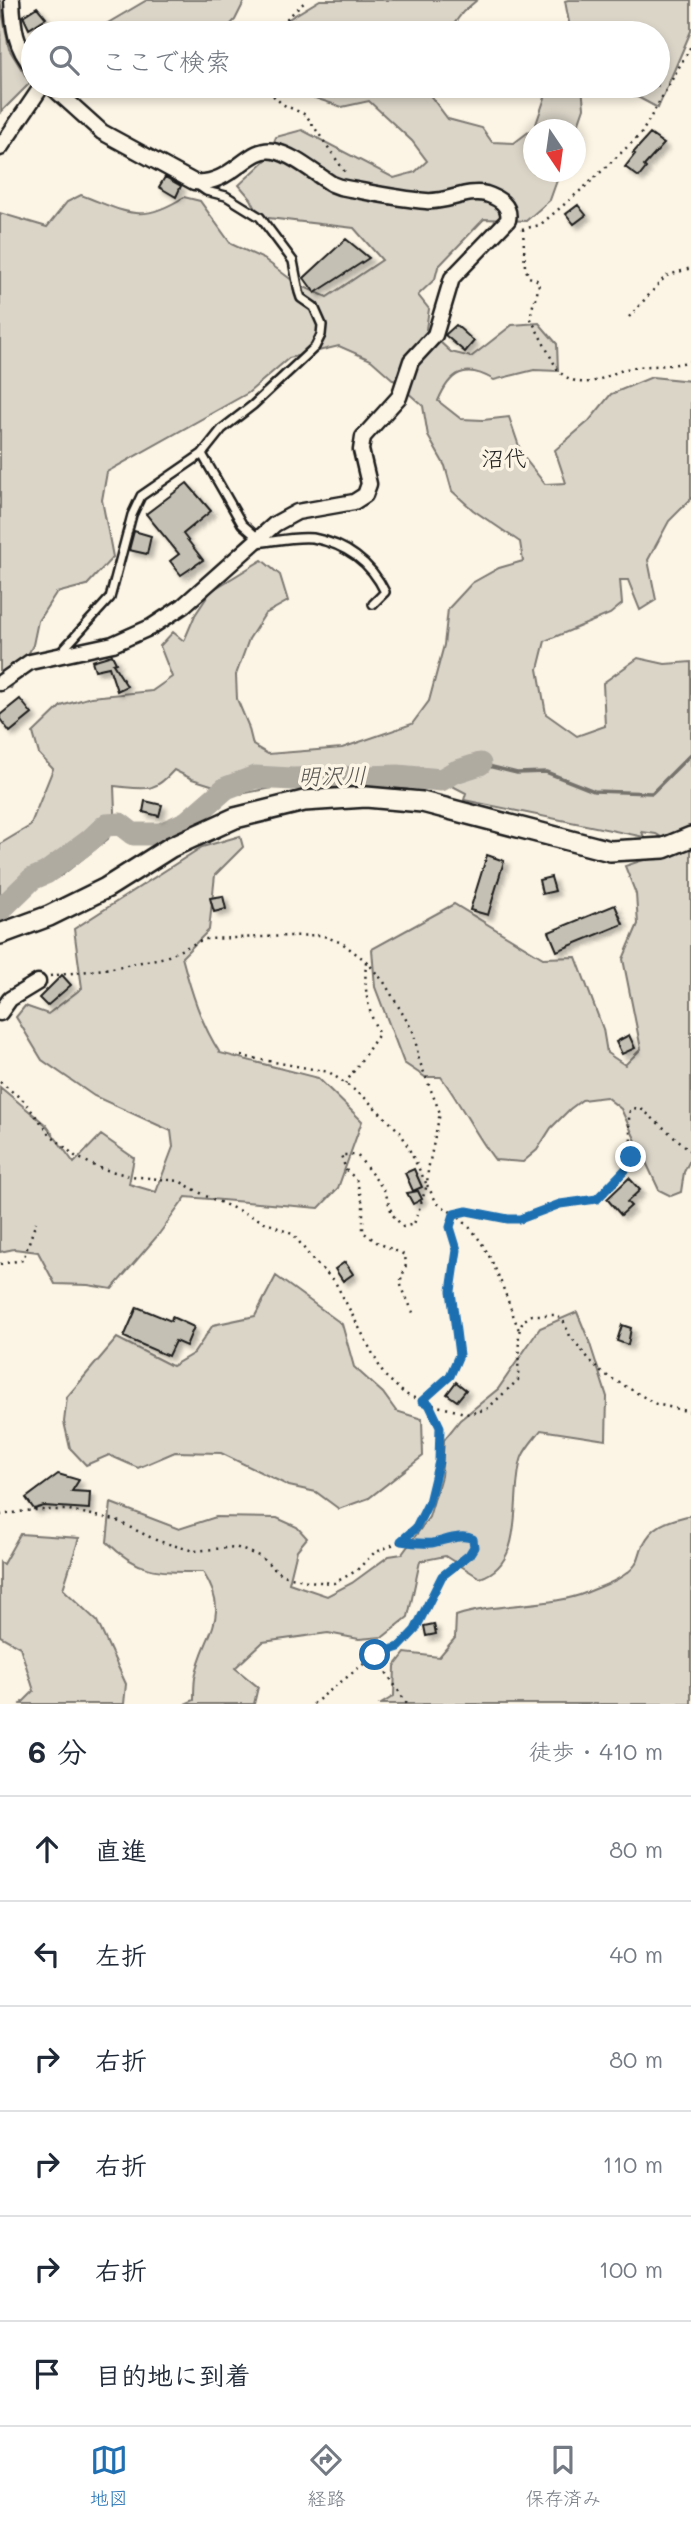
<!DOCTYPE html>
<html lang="ja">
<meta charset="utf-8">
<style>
:root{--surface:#fff;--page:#f6f6f7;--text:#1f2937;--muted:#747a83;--line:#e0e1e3;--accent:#1f6fb2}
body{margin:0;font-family:Mali,"Klee One",sans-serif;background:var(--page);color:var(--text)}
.compass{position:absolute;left:523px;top:119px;width:63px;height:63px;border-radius:50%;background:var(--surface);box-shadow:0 4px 10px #0003;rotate:167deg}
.stop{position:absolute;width:21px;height:21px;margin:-16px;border:5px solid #1f6fb2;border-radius:50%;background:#fff}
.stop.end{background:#1f6fb2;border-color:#fff;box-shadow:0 2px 7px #0008}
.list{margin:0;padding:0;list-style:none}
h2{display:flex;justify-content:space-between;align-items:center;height:91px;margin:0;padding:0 28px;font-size:30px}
h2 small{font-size:23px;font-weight:400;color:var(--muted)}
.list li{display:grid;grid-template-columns:46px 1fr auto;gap:21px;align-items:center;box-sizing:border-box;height:105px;padding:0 28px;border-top:2px solid var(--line)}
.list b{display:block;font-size:26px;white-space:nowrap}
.list em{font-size:23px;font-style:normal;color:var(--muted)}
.icon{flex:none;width:38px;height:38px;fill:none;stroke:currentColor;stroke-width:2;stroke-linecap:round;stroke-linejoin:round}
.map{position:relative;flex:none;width:691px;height:1704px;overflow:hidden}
.search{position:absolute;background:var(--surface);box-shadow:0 4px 10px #0003;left:21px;right:21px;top:21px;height:77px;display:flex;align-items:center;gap:18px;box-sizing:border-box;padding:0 24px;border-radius:38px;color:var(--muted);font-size:26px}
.sheet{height:721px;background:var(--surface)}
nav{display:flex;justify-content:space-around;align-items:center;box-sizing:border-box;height:98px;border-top:2px solid var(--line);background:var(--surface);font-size:19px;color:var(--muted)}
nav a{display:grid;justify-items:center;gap:4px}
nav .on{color:var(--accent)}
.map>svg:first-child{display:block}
</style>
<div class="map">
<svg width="691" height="1704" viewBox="0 0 691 1704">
<defs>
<filter id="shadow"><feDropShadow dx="4.5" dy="4.5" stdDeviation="2" flood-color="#0004"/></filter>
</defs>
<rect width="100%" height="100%" fill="#fcf5e5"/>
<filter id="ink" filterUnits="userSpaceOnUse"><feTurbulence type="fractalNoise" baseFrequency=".0143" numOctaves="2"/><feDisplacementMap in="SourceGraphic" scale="14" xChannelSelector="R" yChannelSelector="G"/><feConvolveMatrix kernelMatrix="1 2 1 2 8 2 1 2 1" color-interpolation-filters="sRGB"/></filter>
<g filter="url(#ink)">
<path fill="#dbd5c8" stroke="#7c7872" stroke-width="2" d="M0,0l9,49 21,34 -29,29z
M147,0h98l-10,20 -13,13h-121l-5,-3z
M320,0h157l-14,12 -16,21h-167l2,-10z
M568,0h123v31l-33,77 -41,-22h41v-53h-87l-6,-32z
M293,86h130l25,33 34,9 10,14 22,1 21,-16 14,-41h33l2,22 -8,23 -42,-1v42h26l-10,28 -24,21 -42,-2 -46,48 -3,12 -17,16 11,14 -3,20 25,23 20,5 41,-32 27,-2 18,21 1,27 -24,-1 -40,10c-29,-17 -44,-8 -56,21l23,18 22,1 26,-3 13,38 23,29 21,-1 -11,-33 34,-29 22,-27 41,-17 39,4v118l-22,22 -21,39 8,40 -16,10 -12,-30h-8l2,24 -12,10 -65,27 -7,28 8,45 31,22 28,-10 -2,-43 35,-25 27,6 26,-2v496l-7,14 -3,20 -10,4 -12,-6 -38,-81 -15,-12 -24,3 -12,9 -19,19 -14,22 -14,12 -28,-2c-20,-26 -34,-56 -54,-83h-16l-21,-14 -29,-76 -3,-38 82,-45 89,54 33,-1 27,72 4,24 18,12 16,-16 -18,-90 15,-35 -2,-30 -11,-28 55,-18 -24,-14 -14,-2 2,5 -180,-37 2,-7 -25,-13 -34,8 -124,-2 -43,8 -48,-15 -18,-9c-21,24 -29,19 -60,16l1,26 -7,27 -47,37 -32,15 -29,28v-75l30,-18 23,-57 -14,-15 -6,-21 28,-27 30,-9 61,-6 20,-14 -12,-31 13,-14 11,9 11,-26 16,-24 51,-31 18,15 8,26 -23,13 -16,25 -13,36 1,24 11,26 5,20 15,9 74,-6 70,-24 17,-23 15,-56 4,-36 24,-26 27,-15 24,-7 -3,-19 -47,-32 -21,-19 -7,-25 -17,-30 -5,-30 -52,-46 -32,-14 -50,12 -41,35 -141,79 -5,28 11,57 -26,28 -31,8 -18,28 -5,24 -22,43 -11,-3v-472l47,14 20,-25 14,-7c46,17 59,30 103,2l16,4 31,43 33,15 33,25 30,13 55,-37 -28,-32 -94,-11 -9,-18 -12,-14 28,-26 9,-22 26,-7 92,48 21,-6 12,-11 -15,-20 -43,-40 -27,6 -33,-11z
M240,836l3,11 -28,28 -6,55 -27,27c9,34 19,67 38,96l98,25 44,43 -24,67 -19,20 -133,-11 -27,37 -47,55 -24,-4 -33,-1 -17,-32 -24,-3 -14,3v-165l46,38 28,38 27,-28 33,23 -5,26 27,8 17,-45 -2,-16 -77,-35 -52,-36 -26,-43 9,-11 23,8 34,-26 -8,-59 128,-82z
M276,1276l66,48 12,43 29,26 13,18 26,8 1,37 -54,42 -30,11 -23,-17 -27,-6 -68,-33 -46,-1 -37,16 -29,-13 -23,10 -16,-17 -6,-26 3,-25 50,-59 55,28 22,-13 19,-28 42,-9z
M577,1312l12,29 18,56 -1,43 -65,-10c-6,8 -15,17 -19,27 -13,36 6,106 -42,121l-35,-22 -25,5 -12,56 -25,20 -24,2 -31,-6 -65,9 -28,26 23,19 -4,17h-69l9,-4c0,-7 0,-15 1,-22 8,-45 38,-59 8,-106 -43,0 -64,2 -96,-30l4,-39 68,26 37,-12 61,1 20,9 10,11 -10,12 -8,33 38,13 25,-13 37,-27 13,-2 27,-37 12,-41 3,-36 16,-20 38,-31 42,-61z
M691,1515v189h-310l13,-8 1,-30 10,-13 34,4 16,-19 1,-22c42,-14 93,-8 132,-24 14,-6 38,-14 47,-27 4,-5 5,-14 8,-20 11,-22 26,-24 48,-30z
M20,1534l59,4 -16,51 34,32 29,63 -2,20h-103l13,-13 -14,-44 -20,-11v-74l3,2z"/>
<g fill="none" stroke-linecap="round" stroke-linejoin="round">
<path stroke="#75726c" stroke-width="3.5" d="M480,764l37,9 29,-1 48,19 58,2 39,-39"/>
<path stroke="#b0aba1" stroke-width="23" d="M0,910l32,-31 14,-6 43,-32 17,-16 14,-1 13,10h28l26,-12 39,-34 29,-11 37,2 106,-3 43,4 14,-8 25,-8"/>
</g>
<path fill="#c4c0b3" stroke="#1c1c1c" stroke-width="2" filter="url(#shadow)" d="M37,7l9,11 -17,11 -6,-13z
M650,134l14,10 -20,22 2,2 -7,9 -14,-10 10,-13 -2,-1z
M165,177l16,9 -5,11 -17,-10z
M578,205l8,10 -12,9 -8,-10z
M346,239l23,19 -54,35 -11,-15z
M456,325l18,16 -9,11 -20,-17z
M187,483l24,28 -28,23 20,26 -22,15 -11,-14 9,-7 -33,-40z
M134,531l17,5 -4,18 -18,-4z
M112,655l4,8 -3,1 14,22 -10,5 -8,-24 -14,3 -3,-9z
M20,699l12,15 -22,18 -10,-13v-4z
M145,801l17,4 -3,11 -16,-4z
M487,855l17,6 -16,54 -18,-5z
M551,877l4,14 -13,3 -3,-14z
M223,896l3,13 -12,3 -4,-14z
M615,905l8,19 -66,27 -8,-19z
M62,975l9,10 -24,21 -8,-8z
M629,1035l6,13 -13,6 -6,-12z
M414,1169l8,18 -9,4 -8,-18z
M629,1178l11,12 -13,12 4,4 -10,9 -14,-16z
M418,1191l4,8 -9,5 -6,-11z
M345,1262l8,12 -10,7 -8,-12z
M137,1307l34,14 1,-4 22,10 -8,19 -11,-5 -7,15 -44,-19z
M622,1325l9,3 -3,17 -11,-4z
M456,1382l10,8 -9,11 -10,-7z
M58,1474l21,6 -7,11 18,1 -1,17 -45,-3 -10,3 -8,-11z
M434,1624l2,10 -10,2 -2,-10z"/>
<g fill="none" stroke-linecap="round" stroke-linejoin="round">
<g stroke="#1c1c1c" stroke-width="12">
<path id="lane" d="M202,454l40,70 16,14
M258,543c17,-2 38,-7 55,-5 32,6 58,24 72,54l-12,12
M60,653l50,-55 22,-83 9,-19 61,-42 20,-25 31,-24 62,-58 6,-12 1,-10 -8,-18 -13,-9 -2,-6 -6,-31 -33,-44 -34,-21 -20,-5 -10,-7"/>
</g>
<g stroke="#1c1c1c" stroke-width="19">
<path id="street" d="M12,0c1,25 3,48 21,67
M0,148l42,-62
M0,683l30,-21 83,-18 38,-17 32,-21 92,-82 22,-12 57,-10 11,-7 4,-11 -8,-34 2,-13 36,-40 12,-36 24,-26 17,-57 56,-58c3,-14 -9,-22 -22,-26 -19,-5 -40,9 -60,7 -28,-2 -58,-9 -86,-14l-8,-3c-18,-11 -38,-29 -58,-33 -26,-6 -42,35 -80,31l-92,-50 -51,-46
M0,1013l10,-14 28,-17"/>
</g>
<g stroke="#1c1c1c" stroke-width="24">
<path id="secondary" d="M0,934l49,-18 57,-28 65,-41 64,-29 69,-17 62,-4 56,5 188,49 54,-3 27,-11"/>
</g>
<path stroke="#1c1c1c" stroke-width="2.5" stroke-dasharray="2 5" stroke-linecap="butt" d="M271,33l36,-33
M263,86l19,18 24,11 41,60
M522,229l18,-4 47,-40 54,-51 50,-88
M523,229l2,38 4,10 10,4c0,14 -9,25 -8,38l27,52c31,26 47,0 78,-4 22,-2 32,0 55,-6
M629,317l37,-41 25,-8
M50,976l62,-8 54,-11 38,-18 117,-4 21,8 24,18 18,21 30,51 5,27 21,53 -12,57 -1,15 10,18 17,11c21,-4 38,6 58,5 17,0 31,-10 46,-14 14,-4 31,0 43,-8 9,-6 23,-22 28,-33 7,-17 -3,-35 1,-53l4,-3 9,2 48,41
M241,1056l88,16 35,25 37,36 26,52 -13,39 -11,3 -11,-13 -7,-23 -28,-36h-16l5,15 10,9 7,25v28l15,11 27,12 1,10 -6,18 14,32
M0,1082l23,18 28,35 24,21 24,12 31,8 49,5 27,15 88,39 20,27 20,18 50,95 21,19 24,10 40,10 18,-5 31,-29 1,-48 4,-11 9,-6h23l8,5 7,16 29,35 57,33 35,8
M345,1084l34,-50c-12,-25 -15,-45 -13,-73
M0,1264l23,-4 13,-38
M422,1401l28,-25 9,-21 -8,-64 6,-41 -7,-23 4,-13c37,25 49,77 65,116
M0,1515l33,-5h36l46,10 43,21 36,10 41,-4 24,9 24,19 24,6 27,2 22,-12 18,-18 27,-12 15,-13 13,-26 10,-41 1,-34 -11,-23
M375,1655l32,49
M313,1704l62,-49 24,-8 16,-16 27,-55 27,-21 5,-8 -1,-8c-15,-7 -47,8 -70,2"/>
<use href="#lane" stroke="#fcf5e5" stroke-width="7"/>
<use href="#street" stroke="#fcf5e5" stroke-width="14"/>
<use href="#secondary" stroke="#fcf5e5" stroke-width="19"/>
</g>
</g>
<g fill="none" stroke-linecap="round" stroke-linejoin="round" filter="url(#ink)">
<path stroke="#1f6fb2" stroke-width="9" d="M375,1655l24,-8 16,-17 27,-54 27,-21 5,-8 -1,-8c-12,-6 -28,2 -41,4 -11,1 -20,0 -31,-2l15,-13 13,-26 10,-41 1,-34 -11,-23 -7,-3 28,-25 9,-21 -8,-64 6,-41 -7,-23 4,-13 13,-3 41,8h12l40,-15 37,-5 30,-31 4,-11"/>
</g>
<g text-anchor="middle" stroke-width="7" stroke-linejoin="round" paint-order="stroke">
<g font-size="23" fill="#1c1c1c" stroke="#fcf5e5">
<text x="504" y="467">沼代</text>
</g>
<g font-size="23" font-style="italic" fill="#575551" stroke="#fcf5e5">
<text transform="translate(332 776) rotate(-1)" y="8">明沢川</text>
</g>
</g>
</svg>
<svg class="compass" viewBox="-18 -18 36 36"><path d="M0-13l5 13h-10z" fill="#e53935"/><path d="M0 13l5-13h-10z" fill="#747a83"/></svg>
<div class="stop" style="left:375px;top:1655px"></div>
<div class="stop end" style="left:631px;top:1157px"></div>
<div class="search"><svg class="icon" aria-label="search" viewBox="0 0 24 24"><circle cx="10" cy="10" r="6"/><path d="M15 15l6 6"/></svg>ここで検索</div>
</div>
<section class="sheet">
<h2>6 分<small>徒歩 · 410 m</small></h2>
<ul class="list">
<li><svg class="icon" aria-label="ahead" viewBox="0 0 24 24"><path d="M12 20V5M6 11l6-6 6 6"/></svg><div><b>直進</b></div><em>80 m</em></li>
<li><svg class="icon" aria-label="left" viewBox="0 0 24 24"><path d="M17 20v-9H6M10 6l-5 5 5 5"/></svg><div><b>左折</b></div><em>40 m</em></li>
<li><svg class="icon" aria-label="right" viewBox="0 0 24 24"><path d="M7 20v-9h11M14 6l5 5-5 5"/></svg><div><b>右折</b></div><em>80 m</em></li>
<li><svg class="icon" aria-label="right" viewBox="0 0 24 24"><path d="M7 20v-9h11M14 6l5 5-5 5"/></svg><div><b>右折</b></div><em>110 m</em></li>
<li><svg class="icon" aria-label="right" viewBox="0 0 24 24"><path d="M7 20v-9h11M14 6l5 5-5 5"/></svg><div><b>右折</b></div><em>100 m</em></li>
<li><svg class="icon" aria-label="arrive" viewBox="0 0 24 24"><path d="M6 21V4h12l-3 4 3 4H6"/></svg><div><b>目的地に到着</b></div></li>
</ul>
</section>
<nav>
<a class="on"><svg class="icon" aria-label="map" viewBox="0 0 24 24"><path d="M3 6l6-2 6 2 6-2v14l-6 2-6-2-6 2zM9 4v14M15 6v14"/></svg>地図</a>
<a><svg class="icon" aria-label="directions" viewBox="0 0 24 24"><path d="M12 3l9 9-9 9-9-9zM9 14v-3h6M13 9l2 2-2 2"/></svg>経路</a>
<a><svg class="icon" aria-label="saved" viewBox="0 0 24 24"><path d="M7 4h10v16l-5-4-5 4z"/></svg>保存済み</a>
</nav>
